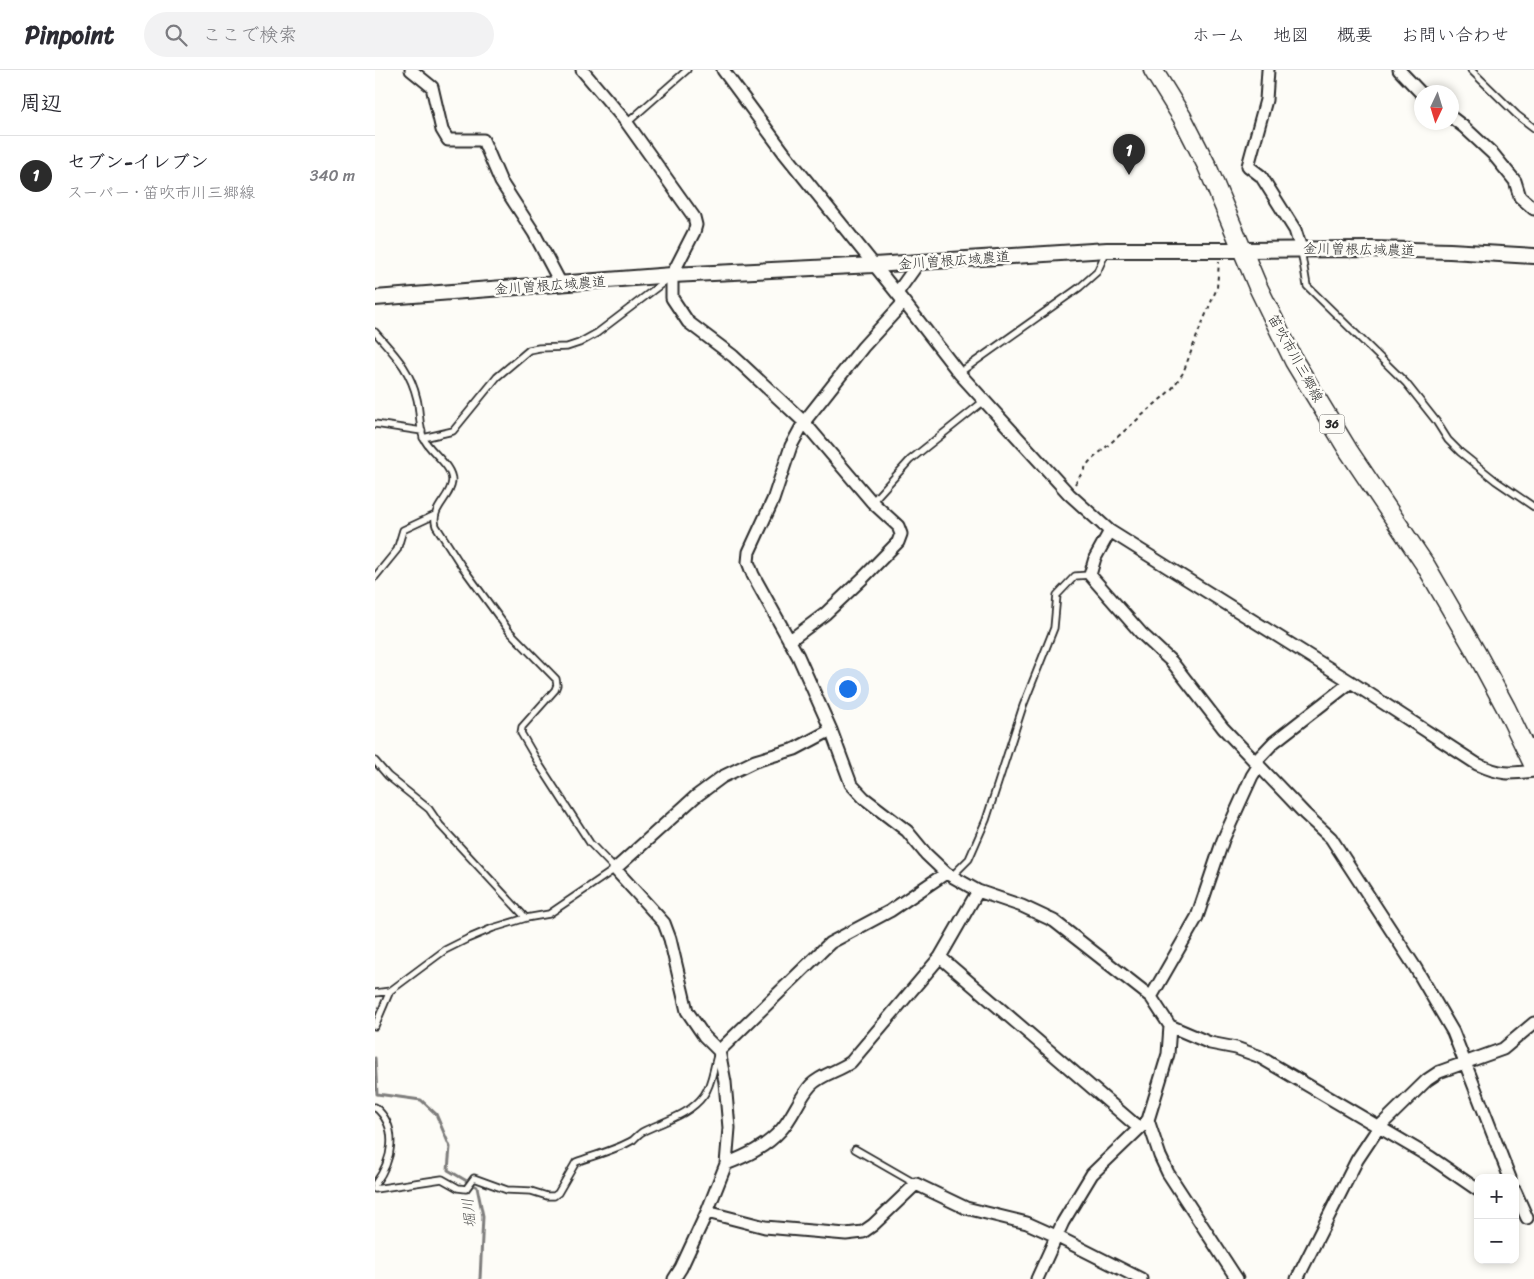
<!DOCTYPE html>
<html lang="ja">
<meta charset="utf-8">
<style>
:root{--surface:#fff;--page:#f2f2f3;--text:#2b2b33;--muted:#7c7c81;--line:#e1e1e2;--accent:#2b2b2b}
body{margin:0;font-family:Sriracha,"Klee One",sans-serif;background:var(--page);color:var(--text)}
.controls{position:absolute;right:15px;bottom:15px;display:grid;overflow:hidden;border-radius:10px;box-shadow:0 2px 8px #0003}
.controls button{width:45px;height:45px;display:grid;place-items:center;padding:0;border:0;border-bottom:1px solid var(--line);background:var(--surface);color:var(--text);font:25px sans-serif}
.compass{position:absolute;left:1039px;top:15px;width:45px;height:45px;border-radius:50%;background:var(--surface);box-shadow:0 2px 8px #0003;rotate:184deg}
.you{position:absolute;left:472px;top:618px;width:18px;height:18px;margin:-12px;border:4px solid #fff;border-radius:50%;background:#1a73e8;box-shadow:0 0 0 8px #1a73e833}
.badge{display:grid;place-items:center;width:32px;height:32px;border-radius:50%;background:var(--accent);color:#fff;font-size:16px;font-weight:700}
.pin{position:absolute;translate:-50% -41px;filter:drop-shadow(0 1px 2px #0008)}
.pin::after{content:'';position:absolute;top:26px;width:18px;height:15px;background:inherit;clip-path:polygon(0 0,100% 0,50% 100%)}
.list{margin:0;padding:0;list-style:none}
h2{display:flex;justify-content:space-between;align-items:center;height:65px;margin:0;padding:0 20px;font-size:21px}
h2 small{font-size:16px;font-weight:400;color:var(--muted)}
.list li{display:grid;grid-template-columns:32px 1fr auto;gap:15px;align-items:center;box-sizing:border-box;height:80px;padding:0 20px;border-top:1px solid var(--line)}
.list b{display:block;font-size:19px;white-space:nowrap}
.list p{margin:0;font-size:16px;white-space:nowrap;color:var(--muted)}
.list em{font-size:16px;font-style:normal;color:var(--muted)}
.icon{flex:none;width:28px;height:28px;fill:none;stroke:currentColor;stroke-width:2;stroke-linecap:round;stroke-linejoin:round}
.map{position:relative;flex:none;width:1159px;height:1209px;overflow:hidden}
header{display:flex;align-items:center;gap:30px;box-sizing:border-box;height:70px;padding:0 25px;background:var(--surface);border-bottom:1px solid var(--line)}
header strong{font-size:24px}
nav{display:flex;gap:28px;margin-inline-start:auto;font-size:18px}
.search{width:350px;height:45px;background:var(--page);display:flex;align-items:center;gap:12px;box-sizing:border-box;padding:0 18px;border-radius:28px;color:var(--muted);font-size:19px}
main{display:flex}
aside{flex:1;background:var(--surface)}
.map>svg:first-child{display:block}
</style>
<header>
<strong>Pinpoint</strong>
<div class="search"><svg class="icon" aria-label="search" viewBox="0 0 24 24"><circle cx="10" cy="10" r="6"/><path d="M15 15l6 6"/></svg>ここで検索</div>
<nav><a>ホーム</a><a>地図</a><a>概要</a><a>お問い合わせ</a></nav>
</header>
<main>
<aside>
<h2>周辺<small></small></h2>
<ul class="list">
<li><span class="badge">1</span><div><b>セブン-イレブン</b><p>スーパー · 笛吹市川三郷線</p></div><em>340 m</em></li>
</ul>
</aside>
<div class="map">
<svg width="1159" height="1209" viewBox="0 0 1159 1209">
<rect width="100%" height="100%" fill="#fdfcf7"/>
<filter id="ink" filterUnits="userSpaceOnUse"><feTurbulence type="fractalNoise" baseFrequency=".02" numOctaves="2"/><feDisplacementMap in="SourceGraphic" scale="10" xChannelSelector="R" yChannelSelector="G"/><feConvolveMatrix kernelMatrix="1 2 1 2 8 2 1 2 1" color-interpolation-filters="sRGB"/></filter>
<g filter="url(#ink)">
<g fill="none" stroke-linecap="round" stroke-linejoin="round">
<path stroke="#7e7d7b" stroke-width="3" d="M0,988l2,36 44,6 15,14 14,33 -2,23 29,17 6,29 -3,63"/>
<g stroke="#2b2b2b" stroke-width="9">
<path id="service" d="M1096,0l46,45 17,13
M252,53l60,-53
M926,180l6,36 99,97 30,38 12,19 12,12 36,29 38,26
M0,262c20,23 35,37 42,67 3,12 2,26 6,38 5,14 29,27 29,44 -1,17 -22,27 -16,45l25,39 48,66 47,48 1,6 -2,5 -33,37 -1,6 18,31 51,79 25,26 -66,45 -23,4 -33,10 -26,11 -22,11 -55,41 -15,2
M584,303l121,-86 17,-15 9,-20
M0,354l47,7
M48,368l30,-7 44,-54 32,-27 10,-2 28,-1 12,-4 18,-10 71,-54
M497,432l38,-42 74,-59
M0,507l22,-27 6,-20 32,-15
M0,691l13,15 41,33 11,16 86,93
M577,806l17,-17 17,-39 37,-114 31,-78 3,-33 18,-19 15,-1
M0,956l15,-35
M0,1037c25,21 17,54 0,77
M480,1079l61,35
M0,1119l67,-10 16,9 8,1 8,-11 33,12 24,1 16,5h7l4,-3 18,-31c19,-7 40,-12 57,-22 3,-3 6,-6 9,-8 21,-11 47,-16 62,-37 8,-11 9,-26 13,-39"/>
</g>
<g stroke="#2b2b2b" stroke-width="15">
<path id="minor" d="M36,0l21,17 10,43 6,10h35l18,42 33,51 27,51
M207,0l45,53 67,94 2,8 -2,7 -22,43v23l16,24 45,34 71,66 68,80 26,24 3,8 -3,8 -35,36 -38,36 -36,27
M348,0l62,84 119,148 55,71 110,121 41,37 241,151 126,82c24,11 32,10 57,7
M893,0l-2,30 -18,66 13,10 34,54 6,19
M1024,0l22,23
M1076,47l13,10 29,27 22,27 5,16 14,12
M522,223l22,-31
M529,232l-41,45 -59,75 -13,24 -18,54 -24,52 -1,10 5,13 45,81 33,74 20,54 13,14 43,33 19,23 20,19 32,18 44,15 32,15 97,76 19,29 40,17 26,5 22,8 172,101 48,33
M735,461l-15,27 -5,17 51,58 31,29 51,66 82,86 26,24 84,129 38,65 57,146
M880,692l19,-20 77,-60
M565,887l199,171
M776,927l46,-80 26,-77 29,-64 7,-11
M344,981l111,-108 60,-32 56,-38
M773,1050l12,36 8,17 69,106
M351,1094c20,-8 40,-17 55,-34 12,-13 18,-32 30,-45 11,-11 28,-14 40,-23l89,-105 38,-66
M1140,1121l12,27
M332,1142l58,15 81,7 17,-2 10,-7 43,-41 50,24 61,15 29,13 85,43
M299,1209l7,-11 26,-56 19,-48 3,-36 -4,-46 -6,-31 -15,-15 -17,-25 -17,-72 -6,-16 -49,-54 80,-72 27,-20 33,-16 40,-12 36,-19
M662,1209l26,-57 29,-48 56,-54 20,-66 2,-28
M922,1209l60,-119 22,-33 48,-47 12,-8 64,-23 31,-26"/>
</g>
<g stroke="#2b2b2b" stroke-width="18">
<path id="tertiary" d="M0,228l297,-23 202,-10 233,-15h135l129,-1 79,2 84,5"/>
</g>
<g stroke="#2b2b2b" stroke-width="21">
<path id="primary" d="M778,0l29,47 25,49 51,121 36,74 54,89 78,116 51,88 29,54 28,58"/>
</g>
<path stroke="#2b2b2b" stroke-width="2" stroke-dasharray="4 4" stroke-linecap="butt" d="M700,414l14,-22 82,-72 12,-17 15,-40 19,-45 2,-26"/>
<use href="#service" stroke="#fdfcf7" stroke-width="5.5"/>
<use href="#minor" stroke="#fdfcf7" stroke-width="11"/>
<use href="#tertiary" stroke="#fdfcf7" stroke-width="14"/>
<use href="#primary" stroke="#fdfcf7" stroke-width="18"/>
</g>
</g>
<g text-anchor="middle" stroke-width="5" stroke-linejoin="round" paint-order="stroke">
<rect fill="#fdfcf7" stroke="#6a6a68" stroke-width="1" x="944.5" y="344.5" width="25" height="19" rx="4"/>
<g font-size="12" font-weight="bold" fill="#2b2b2b">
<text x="957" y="358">36</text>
</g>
<g font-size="14" fill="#2b2b2b" stroke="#fdfcf7">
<text transform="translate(984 179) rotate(1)" y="5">金川曽根広域農道</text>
<text transform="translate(579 190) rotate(-4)" y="5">金川曽根広域農道</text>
<text transform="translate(175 215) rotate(-4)" y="5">金川曽根広域農道</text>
<text transform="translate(921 288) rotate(61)" y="5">笛吹市川三郷線</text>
</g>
<g font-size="15" font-style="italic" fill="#5b5b5a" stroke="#fdfcf7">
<text transform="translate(94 1143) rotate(-96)" y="5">堀川</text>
</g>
</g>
</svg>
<div class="controls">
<button>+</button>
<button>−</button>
</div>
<svg class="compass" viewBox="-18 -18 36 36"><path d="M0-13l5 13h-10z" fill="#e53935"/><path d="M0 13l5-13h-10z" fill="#7c7c81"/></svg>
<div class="you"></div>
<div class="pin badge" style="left:754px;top:105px">1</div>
</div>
</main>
